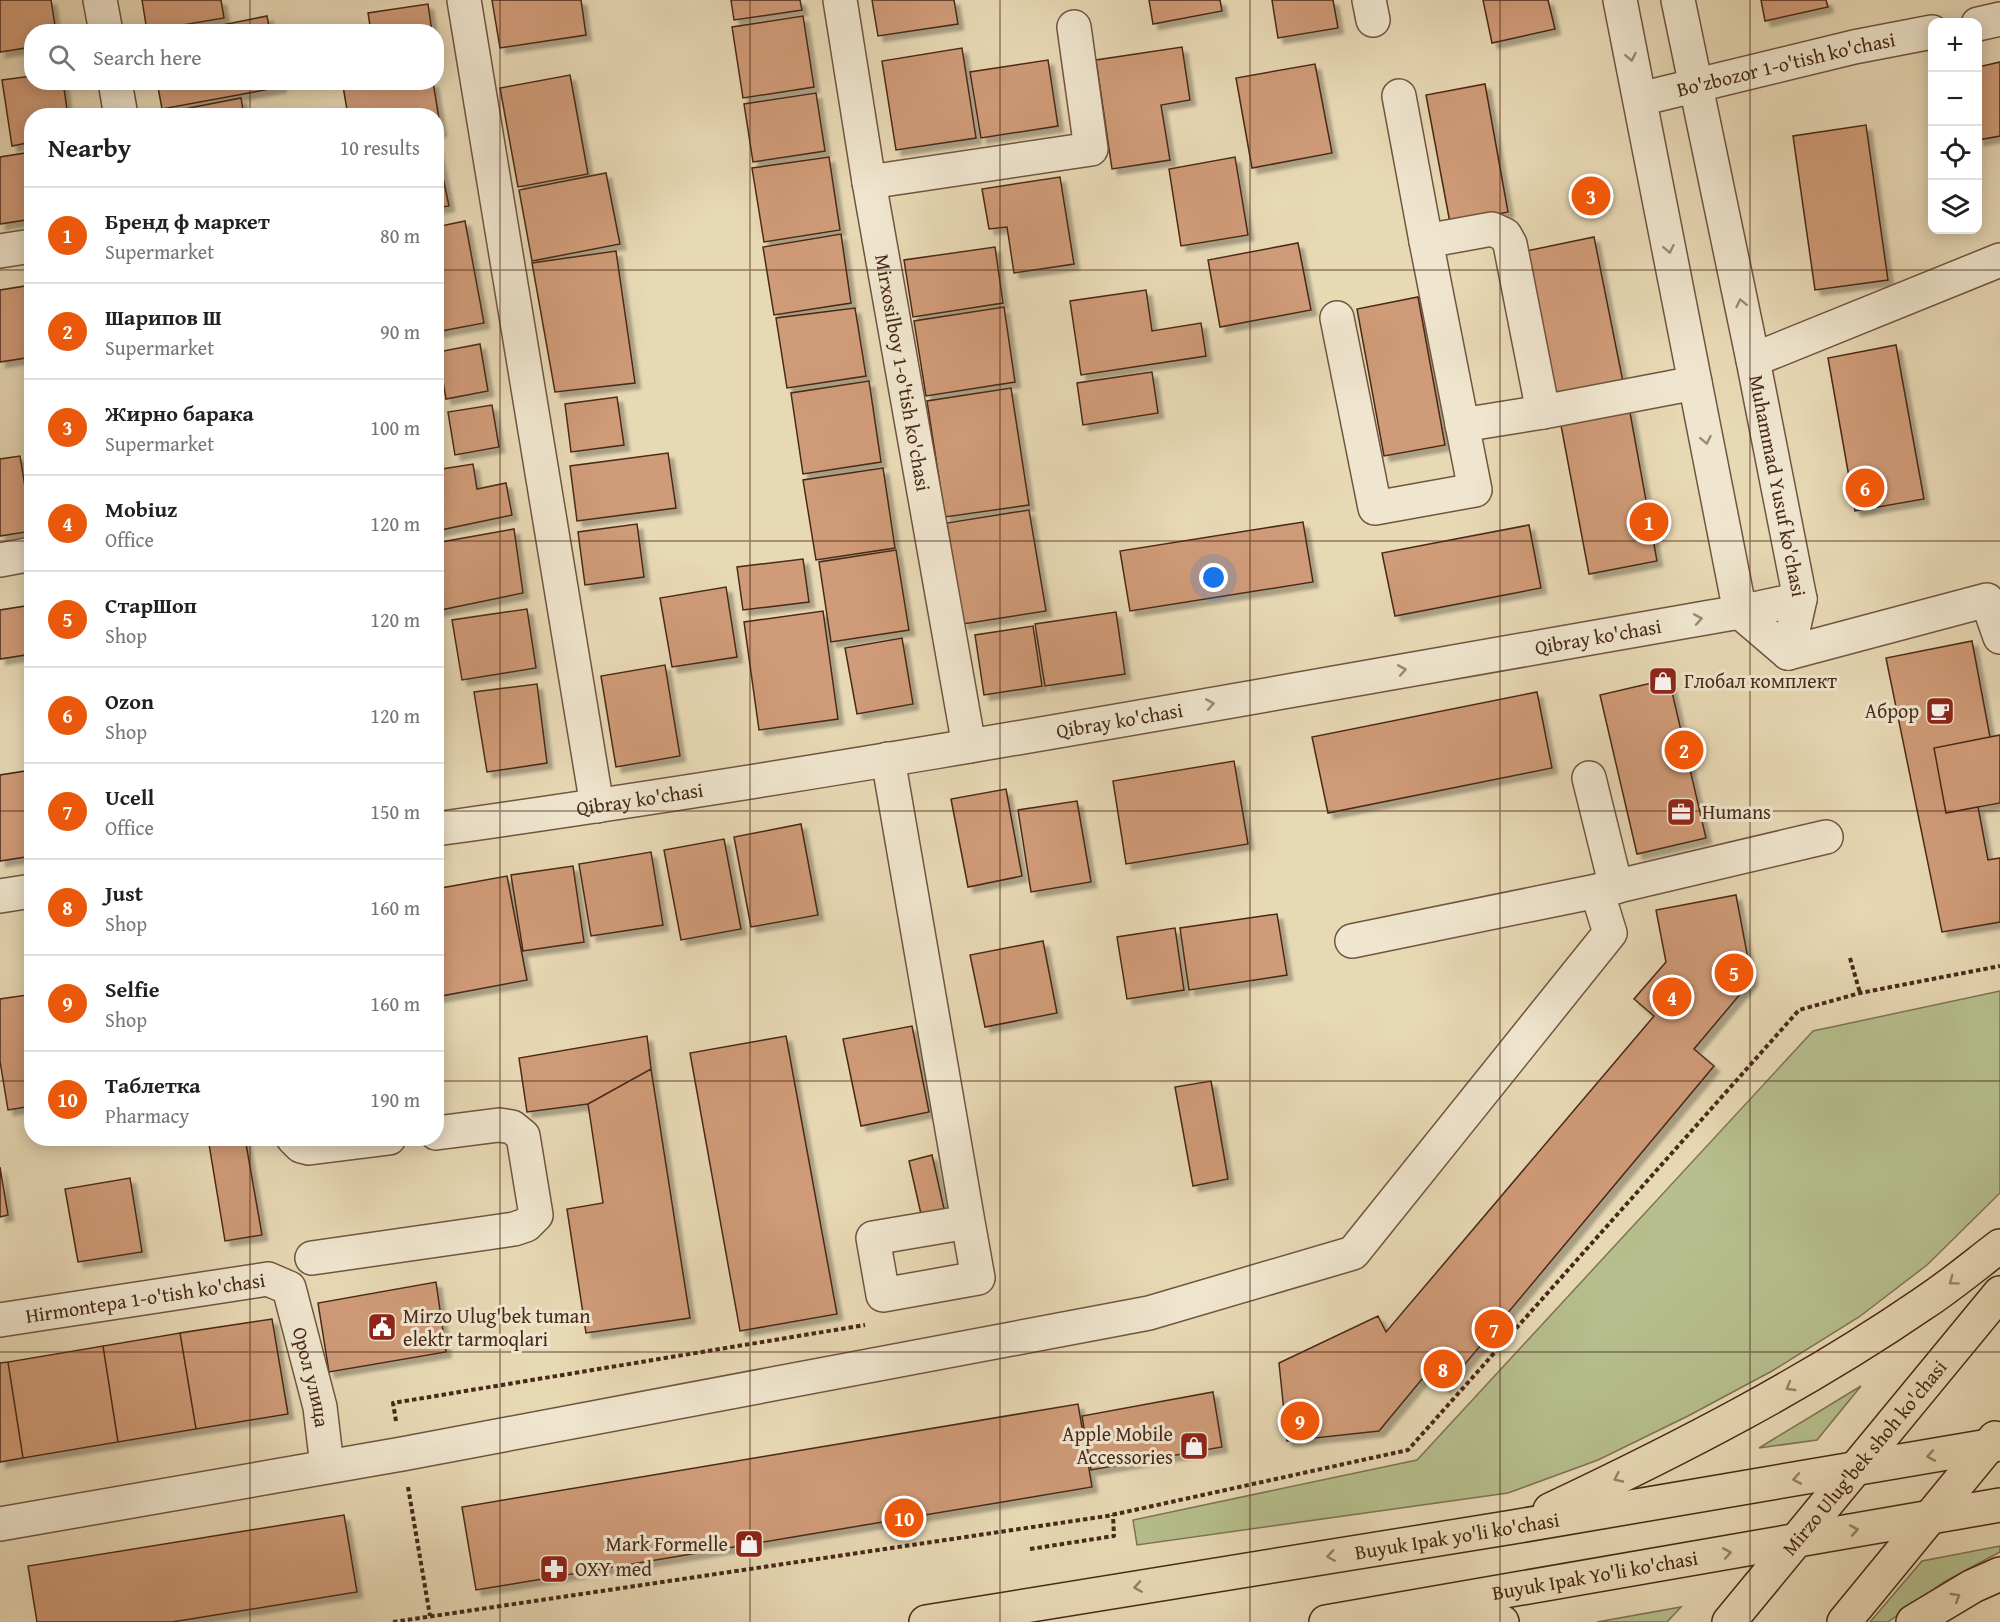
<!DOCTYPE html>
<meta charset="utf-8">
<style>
:root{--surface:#fff;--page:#f6f6f6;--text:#202124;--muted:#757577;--line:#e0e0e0;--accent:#ea580c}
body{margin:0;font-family:"Gentium Book Plus",serif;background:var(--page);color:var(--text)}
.controls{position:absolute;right:18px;top:18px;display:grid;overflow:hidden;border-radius:12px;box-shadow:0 3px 15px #0003}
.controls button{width:54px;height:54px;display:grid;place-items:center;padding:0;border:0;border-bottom:2px solid var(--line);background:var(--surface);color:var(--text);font:30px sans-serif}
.you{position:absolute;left:1214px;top:578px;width:21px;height:21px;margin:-15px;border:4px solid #fff;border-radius:50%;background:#1a73e8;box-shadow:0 0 0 9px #1a73e833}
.badge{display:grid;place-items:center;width:39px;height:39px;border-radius:50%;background:var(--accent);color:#fff;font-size:20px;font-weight:700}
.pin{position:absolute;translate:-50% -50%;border:3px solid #fff;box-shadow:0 2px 6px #0006}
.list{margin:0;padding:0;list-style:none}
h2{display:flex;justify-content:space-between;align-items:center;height:78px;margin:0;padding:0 24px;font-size:26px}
h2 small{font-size:20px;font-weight:400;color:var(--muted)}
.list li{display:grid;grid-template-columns:39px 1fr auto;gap:18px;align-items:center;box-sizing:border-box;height:96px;padding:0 24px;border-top:2px solid var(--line)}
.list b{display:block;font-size:22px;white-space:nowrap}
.list p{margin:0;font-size:20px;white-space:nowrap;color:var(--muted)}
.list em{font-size:20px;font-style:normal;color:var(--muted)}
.icon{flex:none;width:33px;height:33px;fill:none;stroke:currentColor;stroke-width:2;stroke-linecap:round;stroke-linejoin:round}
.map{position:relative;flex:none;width:2000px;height:1622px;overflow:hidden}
.search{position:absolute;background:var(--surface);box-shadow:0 3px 15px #0003;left:24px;top:24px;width:420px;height:66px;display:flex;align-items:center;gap:15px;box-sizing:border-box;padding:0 21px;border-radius:24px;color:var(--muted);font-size:22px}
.panel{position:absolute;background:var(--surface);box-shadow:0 3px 15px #0003;left:24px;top:108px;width:420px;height:1038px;border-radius:24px}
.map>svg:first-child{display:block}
</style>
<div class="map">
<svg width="2000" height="1622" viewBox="0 0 2000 1622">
<defs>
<filter id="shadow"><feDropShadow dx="5.5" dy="5.5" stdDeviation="1.5" flood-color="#0004"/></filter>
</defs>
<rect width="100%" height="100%" fill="#e8d9b5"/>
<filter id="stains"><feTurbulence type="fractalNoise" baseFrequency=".00333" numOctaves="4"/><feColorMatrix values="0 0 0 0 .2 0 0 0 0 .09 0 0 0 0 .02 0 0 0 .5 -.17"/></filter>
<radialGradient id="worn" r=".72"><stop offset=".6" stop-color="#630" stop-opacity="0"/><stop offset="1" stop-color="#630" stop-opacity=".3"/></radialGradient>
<path fill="#b6bf8d" stroke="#7f7453" stroke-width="1.5" d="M2000,991v202l-73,72 -68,52 -87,54 -84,45 -90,44 -90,33 -371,52 -4,-25 284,-60 396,-429z
M1861,1386l-44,54 -58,8z
M2000,1546v6l-56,30 -56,40h-18l52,-61z
M1681,1607l-14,15h-70z"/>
<path fill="#d09b78" stroke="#482919" stroke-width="1.5" filter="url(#shadow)" d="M0,0h51l5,32h-24v15l-32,5z
M142,0h79l3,18 -77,13z
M492,0h89l5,35 -86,13z
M731,0h69l2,10 -68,10z
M872,0h82l4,24 -80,12z
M1149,0h71l2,11 -69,13z
M1272,0h61l5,28 -60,10z
M1483,0h65l7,29 -63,14z
M1761,0h65l2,7 -63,14z
M428,4l4,28h-61l-3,-19z
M267,16l3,16h-83z
M803,16l11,71 -71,11 -11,-71z
M1182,47l8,53 -29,5 9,55 -58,9 -16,-109z
M962,48l14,90 -80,12 -14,-89z
M1048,60l10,66 -77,12 -11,-66z
M2000,62v74l-22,4v-73z
M1315,64l17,89 -80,15 -16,-90z
M570,75l18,99 -70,13 -18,-99z
M32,76v6h31l5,34h-36v26l-20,4 -10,-66z
M157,82h123l1,5 -119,22z
M360,82h73l8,49 -5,1v-16h-88l-5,-30z
M1485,84l23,128 -58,11 -24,-128z
M816,93l9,58 -72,11 -9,-58z
M241,98l3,18h-80l-1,-3z
M1866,125l22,155 -73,10 -22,-154z
M436,145l13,61 -13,2z
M32,152v67l-32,5v-67z
M829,157l11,73 -76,12 -12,-74z
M1235,157l13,78 -67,11 -12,-77z
M606,173l14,71 -88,17 -13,-71z
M1060,177l14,87 -60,9 -7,-46 -18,2 -7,-40z
M465,221l19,102 -48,9v-105z
M841,234l10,69 -77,12 -11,-68z
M1594,237l30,150 -68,14 -30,-150z
M1298,243l13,67 -91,17 -12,-67z
M995,247l8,56 -90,14 -9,-57z
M616,251l19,132 -80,9 -23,-129z
M32,285v72l-32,5v-72z
M1146,290l6,41 49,-8 5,33 -125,19 -11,-74z
M1418,297l27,148 -61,11 -27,-147z
M1004,307l11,75 -89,14 -12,-75z
M855,308l11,68 -79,12 -11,-70z
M480,344l8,47 -42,8 -8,-47z
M1896,345l28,154 -69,12 -27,-153z
M1152,372l6,41 -75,12 -6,-42z
M869,381l12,81 -78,12 -12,-81z
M1011,388l18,117 -84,12 -18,-116z
M617,397l7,48 -53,7 -6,-48z
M492,405l7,42 -44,8 -7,-43z
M1629,407l28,154 -68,13 -29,-154z
M668,453l8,55 -99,13 -7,-55z
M20,456l12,75 -32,5v-77z
M473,464l4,25 29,-6 6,32 -76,16v-61z
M883,468l12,80 -79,12 -13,-80z
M1029,510l17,101 -83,13 -16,-101z
M1303,522l10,60 -183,29 -10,-60z
M637,524l7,53 -59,8 -7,-53z
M1529,525l12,63 -146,28 -13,-63z
M514,529l9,64 -87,18v-68z
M896,550l13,80 -78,12 -12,-80z
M803,559l6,43 -66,8 -6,-43z
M726,587l11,70 -65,10 -12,-69z
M32,605v49l-32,5v-49z
M527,609l9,59 -74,12 -10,-60z
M823,611l15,108 -79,11 -15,-108z
M1116,612l9,62 -80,12 -10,-62z
M1033,626l9,60 -58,9 -9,-60z
M902,638l11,66 -56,10 -12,-66z
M1972,641l18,96 -56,11 12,65 32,-6 10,53 12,-2v64l-58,10 -56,-274z
M665,665l15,91 -64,11 -15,-91z
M1669,679l37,159 -69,16 -37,-159z
M537,684l10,79 -60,9 -13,-80z
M1537,692l15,76 -224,45 -16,-76z
M2000,735v68l-54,10 -12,-65z
M1234,761l14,83 -122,20 -13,-83z
M32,770v86l-32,5v-86z
M1006,789l16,87 -54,11 -17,-88z
M1077,801l14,81 -60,10 -13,-82z
M801,824l17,91 -67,12 -17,-90z
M724,839l17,90 -60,11 -17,-90z
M651,852l12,73 -72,11 -12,-72z
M573,866l11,76 -61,9 -12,-76z
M507,876l20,104 -91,17v-108z
M1736,895l16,85 -58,69 20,17 -269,322 -18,-15 -48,58 -92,10 -8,-78 99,-47 8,16 268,-316 -20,-17 32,-37 -10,-52z
M1277,914l10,61 -98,15 -9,-62z
M1175,928l9,62 -57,9 -10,-62z
M1043,941l14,72 -72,14 -15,-72z
M27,995l5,25v86l-24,4 -8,-49v-62z
M912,1026l17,86 -68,14 -18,-87z
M647,1036l4,33 -63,35 -61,8 -8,-54z
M786,1036l51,278 -97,17 -50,-278z
M651,1069l39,249 -104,15 -19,-124 36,-6 -15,-99z
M1211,1081l17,98 -35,7 -18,-99z
M208,1138h37l17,97 -37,6z
M932,1155l12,54 -23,5 -12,-53z
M0,1167l8,48 -8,2z
M130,1178l12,74 -64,10 -13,-73z
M436,1282l10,70 -117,20 -11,-69z
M272,1319l16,95 -92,15 -16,-96z
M180,1333l16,96 -78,13 -15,-96z
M103,1346l15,96 -95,16 -15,-96z
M8,1362l15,96 -23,4v-99z
M1213,1392l9,55 -131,23 -9,-54z
M1078,1404l14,83 -616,103 -14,-83z
M344,1515l13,77 -185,30h-135l-9,-56z"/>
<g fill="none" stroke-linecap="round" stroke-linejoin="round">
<g stroke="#705540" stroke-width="36">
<g id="minor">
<path d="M100,0l6,32"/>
<path d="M464,0l133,806"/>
<path id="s1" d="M840,0l29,182 100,564"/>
<path d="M1369,0l4,20"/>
<path d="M1620,0l120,612 48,41"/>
<path id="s2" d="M1678,0l75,360 47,239 -12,54"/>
<path d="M1978,24l22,-5"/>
<path d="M115,82l6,34"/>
<path d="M1399,96l27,145 66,-12 13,6 5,9 33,168 152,-29"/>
<path id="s3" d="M1640,99l214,-52 78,-15"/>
<path d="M869,182l222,-33 -17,-122"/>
<path d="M0,251l32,-5"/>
<path d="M1337,318l38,190 100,-18 -49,-249"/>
<path d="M1753,360l247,-100"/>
<path d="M1462,425l81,-13"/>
<path d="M0,560l32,-6"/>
<path d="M1788,653l199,-53 13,37"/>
<path d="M888,759l80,463 10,56 -95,17 -10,-57 95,-16"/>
<path d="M1589,778l27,109"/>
<path id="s4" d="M436,829c437,-61 870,-142 1304,-217l60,-13"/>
<path d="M0,896l32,-5"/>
<path d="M1352,941l245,-50"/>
<path d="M293,1138l8,8 8,2 80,-10"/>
<path d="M312,1258l202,-29 12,-4 10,-10 -13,-79 -11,-9 -13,-2 -63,8"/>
<path id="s5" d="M0,1320l268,-41 21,9 31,119 7,59"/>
<path d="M0,1524l402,-70 747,-141 204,-60 257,-320 -13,-42 229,-54"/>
</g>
</g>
<g stroke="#482919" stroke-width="36">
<g id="major">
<path d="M1550,1510c129,-61 256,-126 374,-207 26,-17 51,-38 76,-57"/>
<path d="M1435,1617h27l40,5"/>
<path id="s6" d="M926,1622l587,-95 487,-83"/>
<path id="s7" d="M1326,1622l674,-117"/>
<path id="s8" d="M1729,1622l271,-329"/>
<path d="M1844,1622l151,-184"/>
<path d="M1913,1622l60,-36 27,-12"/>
</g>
</g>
<path stroke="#482919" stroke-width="4" stroke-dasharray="4.5 3" stroke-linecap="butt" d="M1850,958l10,35
M396,1421l-3,-18 472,-78
M408,1487l22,129
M1030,1549l84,-13 -1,-21
M393,1622l714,-106 301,-66 391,-440 61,-17 140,-27"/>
<use href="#minor" stroke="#f0e6cf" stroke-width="33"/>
<use href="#major" stroke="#e8d9b5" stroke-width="33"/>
</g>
<defs><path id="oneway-chevron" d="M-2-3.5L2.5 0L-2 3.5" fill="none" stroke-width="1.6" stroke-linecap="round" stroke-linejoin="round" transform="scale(1.5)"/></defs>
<g stroke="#9c8874">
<use href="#oneway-chevron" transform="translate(1631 57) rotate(79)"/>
<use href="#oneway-chevron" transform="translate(1669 249) rotate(79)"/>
<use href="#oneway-chevron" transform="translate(1741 303) rotate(-102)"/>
<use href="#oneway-chevron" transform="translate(1706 440) rotate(79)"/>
<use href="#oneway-chevron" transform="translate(1698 619) rotate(-10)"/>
<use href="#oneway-chevron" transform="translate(1402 670) rotate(-10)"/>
<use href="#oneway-chevron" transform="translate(1210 704) rotate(-10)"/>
</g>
<g stroke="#988167">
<use href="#oneway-chevron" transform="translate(1953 1281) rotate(143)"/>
<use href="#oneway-chevron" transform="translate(1790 1387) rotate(150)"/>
<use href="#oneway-chevron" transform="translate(1931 1456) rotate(170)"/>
<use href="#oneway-chevron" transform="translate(1618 1478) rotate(155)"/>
<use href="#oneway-chevron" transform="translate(1797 1479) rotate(170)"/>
<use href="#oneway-chevron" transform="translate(1854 1530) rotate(-10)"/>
<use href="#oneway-chevron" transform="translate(1727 1553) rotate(-10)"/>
<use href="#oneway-chevron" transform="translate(1331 1556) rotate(171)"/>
<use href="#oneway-chevron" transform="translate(1138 1587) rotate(171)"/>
<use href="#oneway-chevron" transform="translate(1956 1597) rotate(-31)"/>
</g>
<path fill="none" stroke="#482919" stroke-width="1.5" stroke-opacity="0.55" d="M250,0v32M500,0v1622M750,0v1622M1000,0v1622M1250,0v1622M1500,0v1622M1750,0v1622M250,82v34M0,270h32M436,270h1564M0,541h32M436,541h1564M0,811h32M436,811h1564M0,1081h32M436,1081h1564M250,1138v484M0,1352h2000"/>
<defs>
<g id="shop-square" transform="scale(1.5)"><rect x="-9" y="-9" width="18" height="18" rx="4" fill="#8f2418" stroke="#f0e6cf"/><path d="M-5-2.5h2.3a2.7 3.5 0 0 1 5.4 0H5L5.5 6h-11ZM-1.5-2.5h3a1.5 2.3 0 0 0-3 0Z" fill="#fff"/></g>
<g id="cafe-square" transform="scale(1.5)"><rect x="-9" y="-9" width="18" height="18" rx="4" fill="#8f2418" stroke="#f0e6cf"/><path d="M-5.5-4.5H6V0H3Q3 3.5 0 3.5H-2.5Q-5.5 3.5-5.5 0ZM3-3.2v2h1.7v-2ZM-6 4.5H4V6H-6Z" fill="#fff"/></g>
<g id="office-square" transform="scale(1.5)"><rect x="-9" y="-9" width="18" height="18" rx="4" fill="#8f2418" stroke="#f0e6cf"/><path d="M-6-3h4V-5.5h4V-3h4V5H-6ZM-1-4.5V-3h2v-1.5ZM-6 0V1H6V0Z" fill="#fff"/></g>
<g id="civic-square" transform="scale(1.5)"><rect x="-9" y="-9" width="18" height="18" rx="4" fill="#8f2418" stroke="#f0e6cf"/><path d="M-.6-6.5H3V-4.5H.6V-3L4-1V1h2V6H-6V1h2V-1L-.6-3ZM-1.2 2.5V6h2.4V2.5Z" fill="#fff"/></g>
<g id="pharmacy-square" transform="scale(1.5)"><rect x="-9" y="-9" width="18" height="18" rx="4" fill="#8f2418" stroke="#f0e6cf"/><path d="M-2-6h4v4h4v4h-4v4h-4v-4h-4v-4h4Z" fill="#fff"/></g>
</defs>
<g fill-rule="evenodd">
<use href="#shop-square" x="1663" y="681"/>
<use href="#cafe-square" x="1940" y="711"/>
<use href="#office-square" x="1681" y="812"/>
<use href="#civic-square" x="382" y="1327"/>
<use href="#shop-square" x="1194" y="1446"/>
<use href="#shop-square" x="749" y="1544"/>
<use href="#pharmacy-square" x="554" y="1569"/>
</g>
<g text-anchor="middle" stroke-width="6" stroke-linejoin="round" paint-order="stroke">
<g font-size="20" fill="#482919" stroke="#f0e6cf">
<text dy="7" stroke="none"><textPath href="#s3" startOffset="150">Bo'zbozor 1-o'tish ko'chasi</textPath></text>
<text dy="7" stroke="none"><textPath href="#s1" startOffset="378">Mirxosilboy 1-o'tish ko'chasi</textPath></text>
<text dy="7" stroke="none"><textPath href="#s2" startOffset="496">Muhammad Yusuf ko'chasi</textPath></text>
<text dy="7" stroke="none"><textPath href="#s4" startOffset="1178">Qibray ko'chasi</textPath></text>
<text dy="7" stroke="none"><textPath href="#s4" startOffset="692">Qibray ko'chasi</textPath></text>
<text dy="7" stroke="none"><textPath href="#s4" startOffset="206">Qibray ko'chasi</textPath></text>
<text dy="7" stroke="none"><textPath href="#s5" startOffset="147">Hirmontepa 1-o'tish ko'chasi</textPath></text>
<text dy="7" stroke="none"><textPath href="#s5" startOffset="386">Орол улица</textPath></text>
<text dy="7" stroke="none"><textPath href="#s8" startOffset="213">Mirzo Ulug'bek shoh ko'chasi</textPath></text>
<text dy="7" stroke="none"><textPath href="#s6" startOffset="538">Buyuk Ipak yo'li ko'chasi</textPath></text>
<text dy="7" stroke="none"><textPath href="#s7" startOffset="273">Buyuk Ipak Yo'li ko'chasi</textPath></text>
</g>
<g font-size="20" fill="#482919" stroke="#f0e6cf" text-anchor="start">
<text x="1684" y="688">Глобал комплект</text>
<text x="1919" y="718" text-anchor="end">Аброр</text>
<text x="1702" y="819">Humans</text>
<text x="403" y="1323">Mirzo Ulug'bek tuman<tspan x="403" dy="23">elektr tarmoqlari</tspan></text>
<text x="1173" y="1441" text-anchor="end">Apple Mobile<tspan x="1173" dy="23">Accessories</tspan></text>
<text x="728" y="1551" text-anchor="end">Mark Formelle</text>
<text x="575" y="1576">OXY med</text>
</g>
</g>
<rect width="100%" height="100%" filter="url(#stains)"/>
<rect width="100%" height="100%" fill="url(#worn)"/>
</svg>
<div class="controls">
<button>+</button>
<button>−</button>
<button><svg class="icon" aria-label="locate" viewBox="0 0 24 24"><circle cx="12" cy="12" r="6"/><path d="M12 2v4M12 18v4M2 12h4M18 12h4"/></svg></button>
<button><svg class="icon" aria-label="layers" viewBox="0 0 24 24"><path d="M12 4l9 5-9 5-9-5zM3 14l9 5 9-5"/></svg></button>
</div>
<div class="you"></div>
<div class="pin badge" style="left:1649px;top:522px">1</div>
<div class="pin badge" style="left:1684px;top:750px">2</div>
<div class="pin badge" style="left:1591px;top:196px">3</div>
<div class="pin badge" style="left:1672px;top:997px">4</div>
<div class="pin badge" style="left:1734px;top:973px">5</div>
<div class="pin badge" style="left:1865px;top:488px">6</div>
<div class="pin badge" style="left:1494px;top:1329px">7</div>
<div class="pin badge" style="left:1443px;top:1369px">8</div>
<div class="pin badge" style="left:1300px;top:1421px">9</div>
<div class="pin badge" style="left:904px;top:1518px">10</div>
<div class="search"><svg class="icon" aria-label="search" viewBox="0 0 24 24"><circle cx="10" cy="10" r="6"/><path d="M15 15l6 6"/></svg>Search here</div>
<section class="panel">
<h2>Nearby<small>10 results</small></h2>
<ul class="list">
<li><span class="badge">1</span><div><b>Бренд ф маркет</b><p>Supermarket</p></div><em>80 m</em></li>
<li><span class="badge">2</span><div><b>Шарипов Ш</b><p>Supermarket</p></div><em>90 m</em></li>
<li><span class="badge">3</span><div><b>Жирно барака</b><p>Supermarket</p></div><em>100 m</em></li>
<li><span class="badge">4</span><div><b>Mobiuz</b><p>Office</p></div><em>120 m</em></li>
<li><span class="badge">5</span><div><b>СтарШоп</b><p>Shop</p></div><em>120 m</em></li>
<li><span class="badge">6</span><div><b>Ozon</b><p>Shop</p></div><em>120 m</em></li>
<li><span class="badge">7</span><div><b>Ucell</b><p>Office</p></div><em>150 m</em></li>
<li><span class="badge">8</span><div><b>Just</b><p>Shop</p></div><em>160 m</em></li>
<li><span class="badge">9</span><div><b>Selfie</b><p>Shop</p></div><em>160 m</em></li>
<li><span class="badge">10</span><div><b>Таблетка</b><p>Pharmacy</p></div><em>190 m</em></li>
</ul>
</section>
</div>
